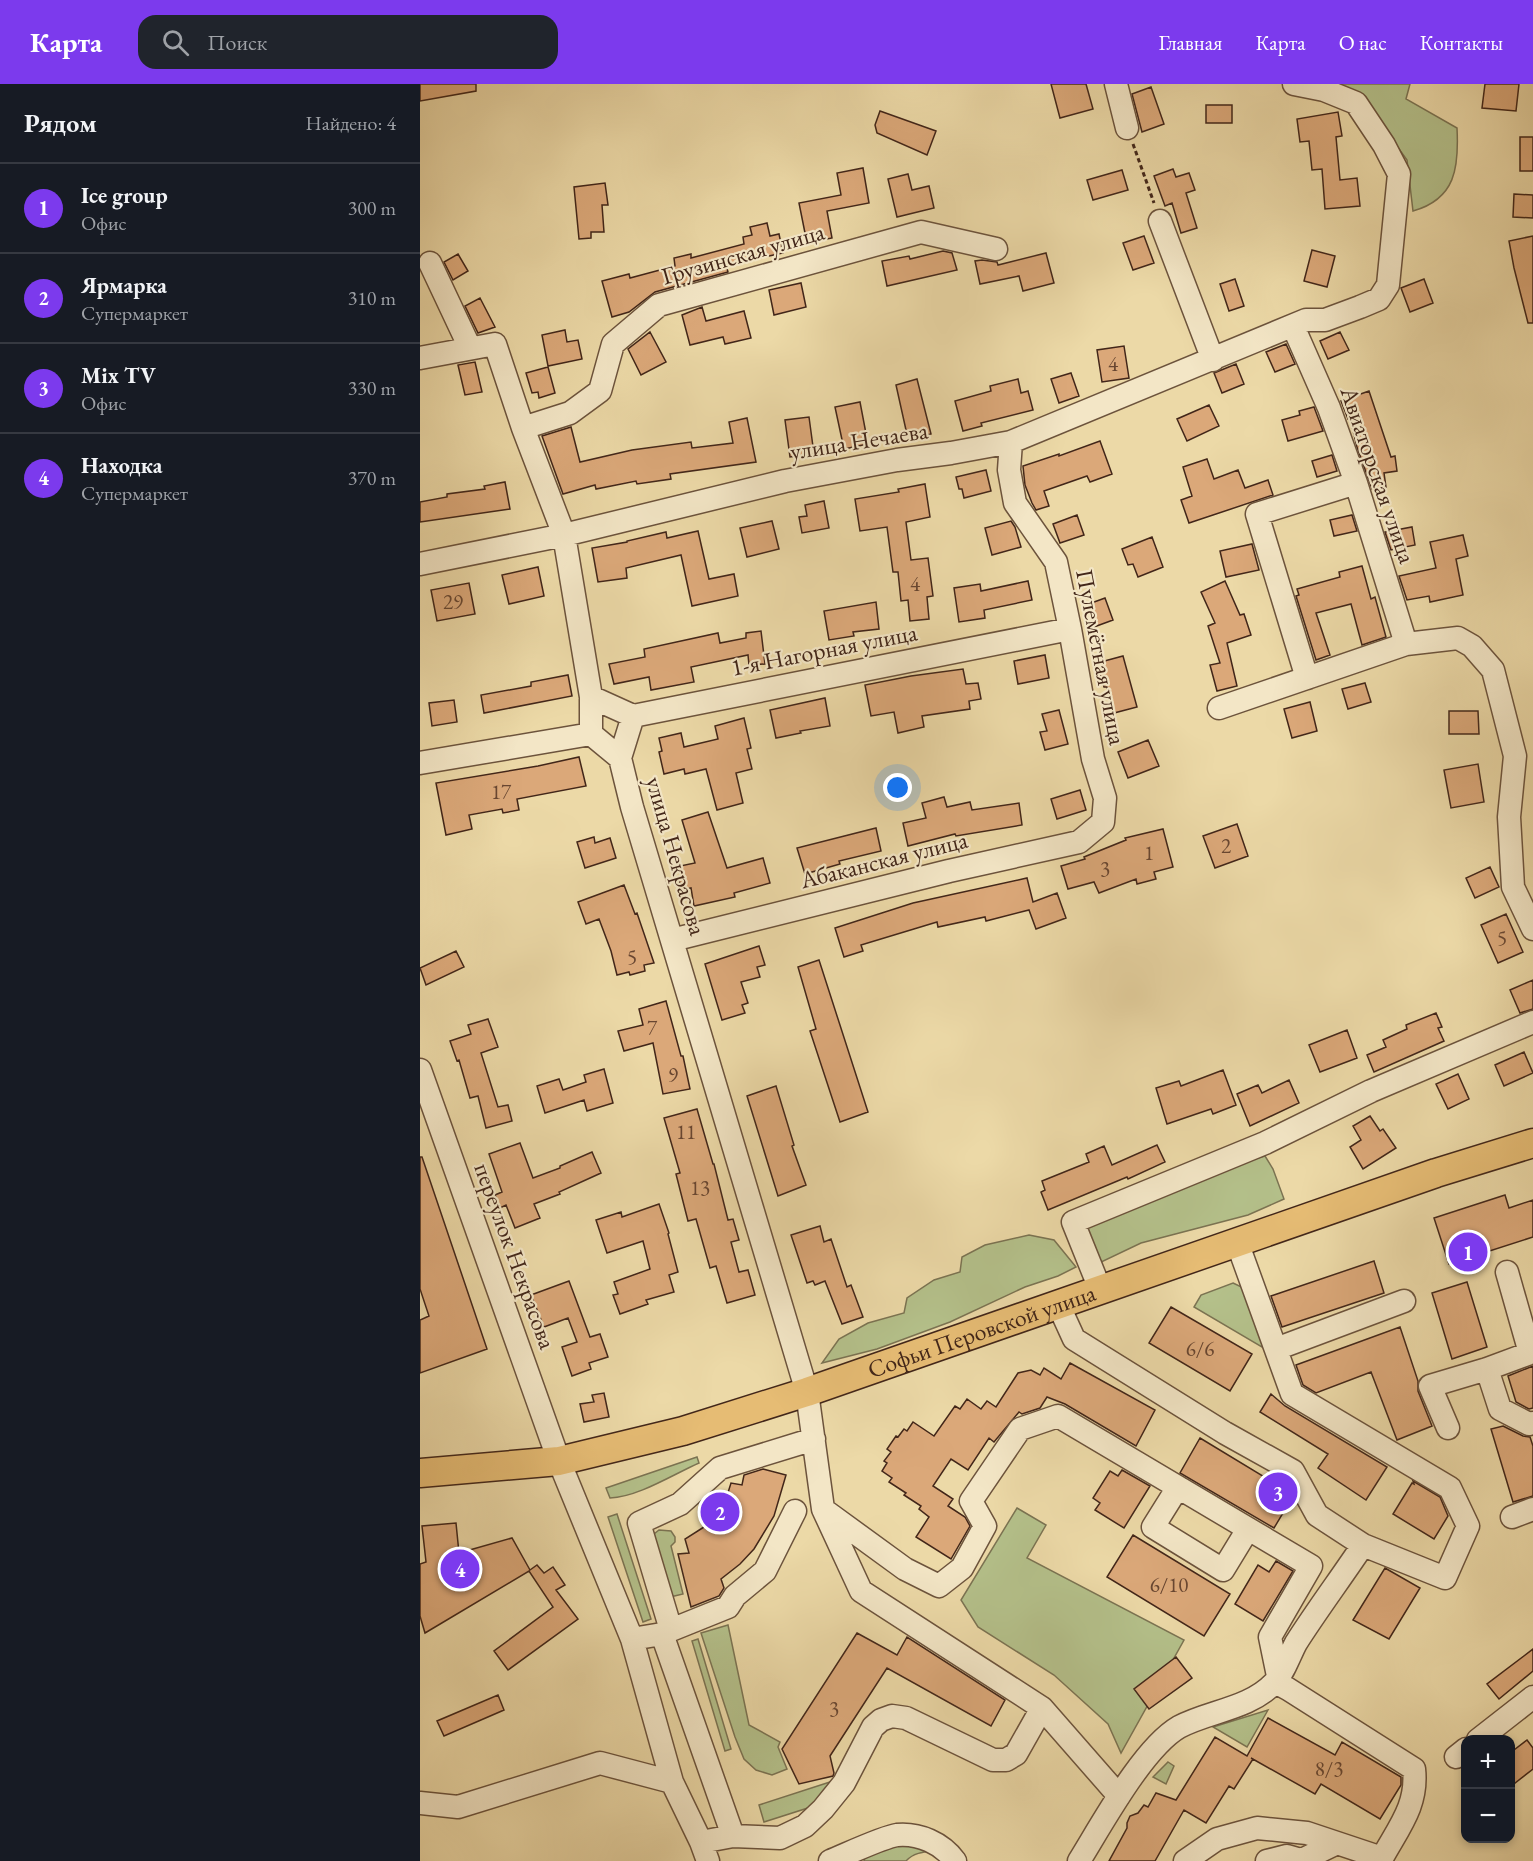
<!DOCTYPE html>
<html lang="ru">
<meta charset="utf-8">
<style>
:root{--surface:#171b24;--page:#20242c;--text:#f1f3f6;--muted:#9ea1a6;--line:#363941;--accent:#7c3aed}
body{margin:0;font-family:"EB Garamond",serif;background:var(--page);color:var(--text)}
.controls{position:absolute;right:18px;bottom:18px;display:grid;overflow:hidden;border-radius:12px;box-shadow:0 3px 9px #0003}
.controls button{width:54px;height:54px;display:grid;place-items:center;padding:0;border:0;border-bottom:2px solid var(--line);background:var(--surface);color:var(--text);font:30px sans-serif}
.you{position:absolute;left:478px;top:704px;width:21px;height:21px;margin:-15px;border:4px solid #fff;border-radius:50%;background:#1a73e8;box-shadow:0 0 0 9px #1a73e833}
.badge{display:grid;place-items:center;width:39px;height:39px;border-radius:50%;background:var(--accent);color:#fff;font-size:20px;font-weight:700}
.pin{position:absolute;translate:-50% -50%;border:3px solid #fff;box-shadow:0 2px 6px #0006}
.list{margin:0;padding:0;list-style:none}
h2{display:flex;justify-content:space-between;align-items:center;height:78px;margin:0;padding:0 24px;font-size:26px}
h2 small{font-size:20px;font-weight:400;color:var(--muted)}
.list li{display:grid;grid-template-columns:39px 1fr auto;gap:18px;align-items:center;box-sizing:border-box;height:90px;padding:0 24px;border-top:2px solid var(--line)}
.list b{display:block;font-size:22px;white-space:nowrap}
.list p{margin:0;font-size:20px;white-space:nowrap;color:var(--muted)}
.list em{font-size:20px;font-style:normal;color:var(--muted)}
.icon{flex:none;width:33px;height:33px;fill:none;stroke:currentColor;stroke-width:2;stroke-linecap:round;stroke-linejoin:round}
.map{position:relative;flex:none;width:1113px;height:1777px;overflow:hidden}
header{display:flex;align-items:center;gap:36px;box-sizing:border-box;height:84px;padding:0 30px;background:var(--accent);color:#fff}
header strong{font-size:28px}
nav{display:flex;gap:33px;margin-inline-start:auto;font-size:21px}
.search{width:420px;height:54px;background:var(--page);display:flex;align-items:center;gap:15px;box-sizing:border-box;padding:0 21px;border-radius:18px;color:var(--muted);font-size:22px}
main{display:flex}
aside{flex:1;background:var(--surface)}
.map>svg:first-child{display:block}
</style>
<header>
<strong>Карта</strong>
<div class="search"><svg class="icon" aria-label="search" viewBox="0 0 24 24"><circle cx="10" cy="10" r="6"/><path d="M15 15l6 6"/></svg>Поиск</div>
<nav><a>Главная</a><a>Карта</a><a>О нас</a><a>Контакты</a></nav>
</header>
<main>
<aside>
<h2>Рядом<small>Найдено: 4</small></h2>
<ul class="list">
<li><span class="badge">1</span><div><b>Ice group</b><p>Офис</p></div><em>300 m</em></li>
<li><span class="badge">2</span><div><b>Ярмарка</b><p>Супермаркет</p></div><em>310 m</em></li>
<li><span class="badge">3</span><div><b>Mix TV</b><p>Офис</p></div><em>330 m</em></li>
<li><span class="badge">4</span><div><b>Находка</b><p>Супермаркет</p></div><em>370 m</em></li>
</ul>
</aside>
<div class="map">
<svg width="1113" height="1777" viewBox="0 0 1113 1777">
<rect width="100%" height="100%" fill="#ecd9a7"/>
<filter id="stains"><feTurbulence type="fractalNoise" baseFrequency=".00333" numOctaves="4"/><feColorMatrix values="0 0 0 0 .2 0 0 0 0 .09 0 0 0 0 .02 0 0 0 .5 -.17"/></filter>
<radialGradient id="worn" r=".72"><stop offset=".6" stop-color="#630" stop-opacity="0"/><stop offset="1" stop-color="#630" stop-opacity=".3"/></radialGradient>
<path fill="#b4c08a" stroke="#7b7352" stroke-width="1.5" d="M908,0h82l-4,15 51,29c2,39 -1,71 -44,83l-6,-51 -46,-64z
M845,1072l8,13 11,30 -36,16 -107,28 -46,22 -10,-37 130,-58z
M609,1151l25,5 22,27 -18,9 -33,11 -75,35 -73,27 -55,14 17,-24 29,-16 36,-10 3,-15 27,-18 26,-8 2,-15 23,-12z
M813,1199l17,8 24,63 -80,-47 7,-12z
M277,1373l2,6c-27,12 -61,34 -89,35l-4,-10z
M597,1424l29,17 -19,33 157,82 -63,113 -13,-29 -54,-49 -76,-48 -17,-27z
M197,1430l34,105 -8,3 -35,-105z
M239,1446l12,1 4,6v5l-4,4 12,48 -13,3 -16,-63z
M308,1541l21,100 31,17 -2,5 9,22 -15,6 -16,-5 -12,-11 -9,-22 -34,-104z
M278,1555l33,110 -6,2 -33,-110z
M848,1626l-21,37 -34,-20z
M748,1678l6,4 -8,18 -13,-7z
M413,1697l-19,25 -50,16 -5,-17z
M490,1755l23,12c-10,1 -20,2 -27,10h-42l1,-5z"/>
<path fill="#dba879" stroke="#422619" stroke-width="1.5" d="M0,0h56v7l-56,10z
M631,0h35l7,25 -33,9z
M1065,0h34l-3,27 -34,-3z
M731,3l13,37 -22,8 -10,-38z
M786,21h26v18h-26z
M460,27l56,20 -9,24 -50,-22 -2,-8z
M918,28l4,24 -6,1 4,43 17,-2 3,28 -35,3 -3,-40 -10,1 -3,-29 -9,1 -3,-23z
M1100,53h13v34h-13z
M443,84l6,35 -42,8 5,27 -25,5 -8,-40 42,-8 -4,-22z
M753,85l3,8 13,-4 6,17 -9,3 11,35 -16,5 -9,-30 -7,3 -11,-30z
M702,86l6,20 -35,10 -6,-20z
M488,90l4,16 17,-4 5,22 -37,9 -9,-38z
M185,99l3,22h-6l2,27h-13v6l-12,1 -5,-52z
M1094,110l19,1v23l-20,-1z
M347,139l3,13 9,-2 4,19 -57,12 2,7 -73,20 -26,20 -17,5 -10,-36 27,-7 1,4 45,-12 -1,-8 17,-4v4l53,-14 -1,-7 9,-2 -2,-8z
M724,152l10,27 -21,7 -10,-27z
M1113,152v87h-5l-14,-55 -5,-27z
M892,166l23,6 -8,31 -23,-6z
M523,167l9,2 5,17 -70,16 -5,-25 27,-5 1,3z
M626,169l8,30 -31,8 -4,-15 -39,8 -5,-23 7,-1 15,2 1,3z
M38,170l10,17 -15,9 -9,-18z
M815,195l9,27 -15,5 -9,-27z
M1004,195l9,24 -23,9 -9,-24z
M381,199l5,24 -32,8 -5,-25z
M60,214l15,29 -17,6 -13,-27z
M282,223l4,14 38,-10 7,27 -26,6 -2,-7 -33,8 -8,-30z
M145,246l2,12 11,-2 4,19 -34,7 -6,-31z
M230,248l16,30 -25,13 -13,-26z
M920,248l9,18 -21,9 -8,-18z
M866,260l9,20 -20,8 -9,-20z
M704,262l5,32 -27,4 -5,-32z
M55,278l7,30 -17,3 -7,-30z
M816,280l8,20 -22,9 -8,-20z
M128,283l7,26 -16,5 -1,-6 -6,1 -6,-20z
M651,289l8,23 -20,7 -8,-24z
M497,295l14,55 -23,5 -12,-54z
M598,295l3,14 7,-2 5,19 -52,13 1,3 -19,5 -8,-30 36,-10 -1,-5z
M949,307l22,66 4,-1 2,15 -13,2 2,14 -14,2 -15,-42 -7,-29 -2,1 -7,-18z
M440,318l8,42 -24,5 -9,-42z
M789,321l10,21 -32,15 -10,-22z
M894,323l9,24 -35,10 -6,-21 18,-5 -1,-4z
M389,333l5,37 -24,3 -5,-37z
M327,334l9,44 -86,12 1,5 -34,5 -1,-3 -40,8 -1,-4 -32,9 -21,-58 29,-9 9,35 52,-12 59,-8 1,6 41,-5 -4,-21z
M680,357l12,33 -22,8 -3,-6 -43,15 5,15 -13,4 -4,-7 -7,-18 -2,-19 36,-12v2z
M912,371l5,16 -20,6 -5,-16z
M787,375l7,20 24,-9 7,18 23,-8 5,15 -84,28 -8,-23 11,-4 -9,-29z
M566,386l5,21 -27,7 -2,-9h-3l-3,-12z
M85,398l5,27 -90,13v-20l27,-5v-3l38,-5 -1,-3z
M505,400l5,33 -24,5 5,38 17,-2 5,38 -6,1 2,22 -19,2 -2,-21 -7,1 -3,-29h-5l-6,-45 -27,4 -5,-32 44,-7 -1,-3z
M404,417l5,27 -27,5 -3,-16 8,-1 -2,-11z
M657,431l7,20 -24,8 -7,-19z
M932,431l5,16 -23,5 -4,-16z
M352,437l7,28 -32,8 -7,-29z
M591,437l4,6 6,20 -29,8 -7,-27z
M992,443l3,18 -24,5 -6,-18z
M278,447l11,48 25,-5 4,22 -46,10 -11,-51 -55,13 1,10 -29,4 -6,-34 35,-6v-1l39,-9 1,6z
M1043,451l5,21 -12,3 7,36 -33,7 -1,-6 -22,4 -8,-24 37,-8 -6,-26z
M732,453l11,30 -25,10 -5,-13 -5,1 -6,-16z
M832,460l7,26 -33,7 -6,-26z
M942,482l9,33 4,-2 11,40 -24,8 -11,-41 -35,9 14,42 -14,5 -20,-64 3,-1 -2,-6 43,-12 -1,-5z
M118,483l6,29 -35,8 -7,-29z
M608,497l4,19 -48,10 1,8 -26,4 -5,-34 26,-4 1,7z
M805,497l15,34 4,-1 7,21 -24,8 10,43 -20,5 -7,-26 10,-2 -12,-37 7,-3 -14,-31z
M49,499l6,31 -38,7 -6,-31z
M685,514l8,22 -19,7 -8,-22z
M456,518l3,27 -26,3 1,4 -25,4 -5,-29z
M341,547l4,33 -16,1 -1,-10 -57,12 3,15 -43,8 -2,-13 -35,7 -5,-20 36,-7 -1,-8 74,-16 2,10 26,-5v-5z
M625,571l4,23 -31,6 -4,-23z
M703,572l14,51 -23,6 -7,-26h-3l-7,-24z
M543,585l3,15 12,-1 3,16 -12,2 1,8 -48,7 2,11 -26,6 -4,-21 -23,4 -6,-31 46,-9z
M148,591l4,21 -88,17 -3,-18 50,-9v-4z
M945,599l6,19 -23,7 -6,-20z
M405,614l5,28 -30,5 1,2 -25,5 -6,-28z
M34,616l3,22 -25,4 -3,-23z
M890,618l7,29 -25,7 -8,-29z
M639,626l9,34 -23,6 -5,-18 7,-1 -5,-17z
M1029,627h29l1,23h-30z
M324,634l7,30 -4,1 5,20 -16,4 7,30 -26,7 -11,-41 -21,5 -1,-5 -20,5 -5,-22 3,-1 -3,-13 22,-5 3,14 34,-8 -3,-13z
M728,656l11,26 -31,12 -10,-26z
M159,673l7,29 -69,13 2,11 -16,3 -1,-4 -33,6 3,14 -26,6 -10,-52 102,-17z
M1058,680l6,38 -33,6 -7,-38z
M660,706l6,20 -29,9 -6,-20z
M524,713l3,10 23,-5 2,8 47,-7 3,22 -66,11 -1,-2 -47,12 -5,-23 23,-5 -4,-15z
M288,728l19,56 36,-10 7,25 -36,10 1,4 -41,9 -3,-18 -10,2 -2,-12 4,-1 -3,-11 15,-3 -13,-43z
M817,740l11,32 -33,12 -12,-32z
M456,744l5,23 -42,10 1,3 -35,10 -8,-26z
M743,745l10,38 -19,5 2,7 -19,5 -1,-5 -37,14 -5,-11 -26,7 -7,-23 24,-7 -1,-2 42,-17 -1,-2z
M174,753l1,6 15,-5 6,20 -31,10 -8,-26z
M1070,783l9,20 -24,11 -9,-20z
M607,794l6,24 24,-9 9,25 -30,11 -7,-19 -43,11 -1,-4 -47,10 -1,-5 -76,23 2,6 -19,6 -9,-29 78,-25z
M204,801l11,29 2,-1 17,50 -10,2 1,6 -15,4 -1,-3 -12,3 -6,-24 -12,-32 -13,5 -8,-22z
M1086,830l17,38 -25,11 -17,-38z
M339,862l6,19 -8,2 3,10 -19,5 7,21 -6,2 3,8 -23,7 -17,-56z
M36,867l8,16 -38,18 -6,-17z
M399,876l49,152 -28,10 -30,-91 6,-2 -18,-62z
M1113,896v29l-13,4 -10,-23z
M246,917l15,55h2l7,33 -27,5 -10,-51 -29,8 -6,-20 25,-6 -4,-16z
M1016,929l6,14 -4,1 6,13 -70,31 -7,-17 19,-8 -3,-7 24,-11 -1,-4z
M68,935l10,28 -17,6 17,54 10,-2 4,16 -26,7 -8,-32 -8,2 -11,-38 -2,1 -7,-20 21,-7 -3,-9z
M927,946l10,28 -37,14 -11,-27z
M1104,968l9,21 -29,13 -9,-21z
M184,985l9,34 -26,8 -3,-11 -39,13 -8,-27 22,-7 4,11 23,-8 -2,-7z
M803,986l13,35 -23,9 -2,-5 -44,15 -11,-36 23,-7 2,5z
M1038,990l11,25 -21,10 -12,-25z
M869,996l10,23 -49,23 -13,-32 21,-9 4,8z
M356,1002l18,59 -2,1 14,39 -28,11 -31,-100z
M277,1025l16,55h1l14,56 5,-1 6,21 -8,2 8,30 9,-2 7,25 -28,8 -11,-37 -6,2 -14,-49 -8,2 -12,-47 4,-1 -16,-55z
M950,1032l10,15 3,-2 13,19 -33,21 -13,-22 11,-7 -8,-14z
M100,1059l13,35 27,-10v-2l32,-14 9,21 -42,19 1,2 -26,10 6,14 -25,10 -9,-23 -6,3 -5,-13 7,-3 -13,-38z
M737,1061l8,17 -37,17 -1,-2 -79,33 -7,-18 4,-2 -3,-9 47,-19 -3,-8 18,-8 8,19z
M0,1073h2l65,192 -67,24v-53l9,-4 -9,-27z
M1085,1111l4,13 24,-8v37l-84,27 -15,-46z
M239,1120l10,29 -1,1 10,38 -9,3 5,17 -28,8 2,4 -28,10 -7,-19 5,-1 -4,-12 36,-13 -7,-28 -36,12 -11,-33 25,-8 1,5z
M400,1142l4,16 7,-3 16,48 4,-2 12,32 -21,7 -17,-43 -10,4 -2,-4 -6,2 -16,-48z
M954,1177l10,32 -102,34 -11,-31z
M149,1197l21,56 10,-3 8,23 -19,6 2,6 -19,7 -10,-29 15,-5 -9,-24 -24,9 -13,-32z
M1047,1198l20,65 -35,12 -20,-66z
M751,1223l81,47 -22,37 -81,-48z
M980,1243l18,54v10l14,35 -35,14 -26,-68 -55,21 -13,-8 -7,-20z
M650,1279l85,47 -19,36 -71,-42 -18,-7 -7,11 -18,6 -3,-2 -25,30 -5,-4 -21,32 -17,-11 -18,27 20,13 -5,7 17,11 5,9 -19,33 -35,-22 13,-20 -10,-8 2,-3 -17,-11 2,-2 -17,-11 3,-4 -10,-7 5,-8 -3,-2 7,-9 -4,-3 9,-13 2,1 6,-8 3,2 6,-9 21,14 21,-30 5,3 7,-10 14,10 6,-8 9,6 22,-34 13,-3 9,5 4,-7 17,11z
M1113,1282v42l-4,1 -13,-7 -8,-26z
M184,1309l5,24 -25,5 -4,-18 14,-2 -2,-7z
M851,1310l14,12 102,61 -21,33 -48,-32 10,-14 -68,-42z
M1083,1342l20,10 7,1 3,9v50l-20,6 -22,-73z
M780,1354l89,54 3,6 -18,30 -94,-55z
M343,1385l23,6 -12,41 -20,33 -14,15 -19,15 3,9 -5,8 -28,11 -13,-53 11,-1 -4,-14 19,-12 -1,-13 7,-13 9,-3 7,1 5,-16 11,2 2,-10z
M702,1386l28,16 -26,42 -29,-18 5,-7 -7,-5 17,-27 8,5z
M993,1397l27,16 8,19 -14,23 -41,-25 19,-31 2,1z
M36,1439l3,30 53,-15 18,32 7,-5 7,8 9,-6 12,18 -9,5 22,29 -70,51 -14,-19 59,-44 -24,-36 -104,62 -5,-17v-52l6,-2 -4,-36z
M713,1451l97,59 -26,42 -97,-59z
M856,1477l17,10 -30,50 -28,-17 23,-39 11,7z
M965,1484l35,20 -31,51 -36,-19z
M437,1549l40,22 10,-18 98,63 -14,26 -104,-58 -57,88 4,17 -1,3 -34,8 -17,-35z
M1113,1565v22l-34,28 -12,-15z
M756,1573l16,21 -43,31 -15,-20z
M78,1611l6,15 -60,26 -7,-15z
M848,1634l67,37 7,-13 59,35v8l-21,34 -59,-35 -6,10 -64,-36 2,1 -19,30 -5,-3 -23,37 -22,-13 -29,51h-46l18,-33v-5l3,-7 8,-3 6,-8 4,2 8,-14 20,7 39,-63 32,19z
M1107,1656l6,8v21l-23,18v-34z"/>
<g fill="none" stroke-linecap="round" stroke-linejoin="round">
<g stroke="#6c533c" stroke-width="25">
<path id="minor" d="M696,0l11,44
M740,137l53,139
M10,179l40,85
M873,242l36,82 27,75 50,161
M0,274l75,-14 28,84 41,107 27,162v37l29,24 12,49 175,585 16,117 38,82 181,117 77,88
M103,344l47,-15 30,-22 13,-47 46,-39 262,-73 75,17
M0,480l144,-29 221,-54 112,-21 54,-7 60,-11 295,-122h19l35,-13 19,-8 9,-14 11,-111 -15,-29 -28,-42 -32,-13 -30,-6
M887,594l-50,-164 99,-31
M171,613l42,19
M799,624l187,-64 52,-6 14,8 21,24 22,86 -6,61 4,70 20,42
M200,674l13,-42 437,-87
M0,679l171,-29
M252,856l277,-69 130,-29 24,-20 2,-24 -12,-39 -23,-130 -14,-67 -41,-59 -6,-33 2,-28
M0,986l139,391 73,178 40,143 29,60 7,19
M817,1158l55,152 158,94 18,38 -23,52 -82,-33
M1087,1188l23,81
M680,1205l-27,-67 192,-79 106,-52 162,-69
M638,1220l16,35 151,94 68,38 24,44 46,30c-22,33 -46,65 -67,98 -7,13 -12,30 -22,40 -25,26 -65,28 -95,44 -36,21 -77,97 -100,134
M856,1265l128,-48
M1067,1285l13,40 29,15 4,-1
M1028,1344l-18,-42 57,-17 46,-17
M758,1403l-25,40 70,43 25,-41
M404,1426l81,59 34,17 23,-18 23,-42 -14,-25 49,-72 38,-13 253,150 -41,71 8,39
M1092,1433l21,-8
M251,1546l57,-23 7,-11 30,-25 30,-60
M242,1550l71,202
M212,1555l30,-5 9,-4 -32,-107 41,-19 40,-36 94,-29
M1058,1656l55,-43
M1036,1673l10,-8
M0,1719l38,4 142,-44 72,19
M281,1758l32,-6 47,2 25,-12 18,-17 21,-26 29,-56 8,-7 11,-4 14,2 87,42h13l10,-6 26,-46
M410,1777c15,-6 53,-24 67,-26 22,-2 45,8 58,26
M765,1777l32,-22 40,-11 50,5 75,25c17,-31 36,-53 32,-89l-126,-80 -13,-7
M847,1777l20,-5 14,4
M880,1777l37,-18"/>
</g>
<g stroke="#422619" stroke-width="31">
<g id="major">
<path id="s1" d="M0,1389l139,-12 124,-30 124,-39 629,-219 97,-30"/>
</g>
</g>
<path stroke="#422619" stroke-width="3" stroke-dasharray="4.5 3" stroke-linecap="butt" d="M713,60l21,59"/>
<use href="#minor" stroke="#f3e6c6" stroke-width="22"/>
<use href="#major" stroke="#e6bc74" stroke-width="28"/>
</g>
<g text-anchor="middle" stroke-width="4.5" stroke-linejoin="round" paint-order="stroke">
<g font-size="21" fill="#684631">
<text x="693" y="287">4</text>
<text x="495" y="507">4</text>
<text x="33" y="525">29</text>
<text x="81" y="715">17</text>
<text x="806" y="769">2</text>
<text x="729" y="776">1</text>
<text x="685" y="792">3</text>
<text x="1082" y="861">5</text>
<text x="212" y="880">5</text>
<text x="232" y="951">7</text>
<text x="253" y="998">9</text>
<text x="266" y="1055">11</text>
<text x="280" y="1111">13</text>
<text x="780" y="1272">6/6</text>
<text x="749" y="1508">6/10</text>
<text x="414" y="1632">3</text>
<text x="909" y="1692">8/3</text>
</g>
<g font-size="24" fill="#422619" stroke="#f3e6c6">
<text transform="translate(323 170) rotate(-16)" y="8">Грузинская улица</text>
<text transform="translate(439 357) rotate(-9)" y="8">улица Нечаева</text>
<text transform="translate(958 391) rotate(71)" y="8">Авиаторская улица</text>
<text transform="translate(404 566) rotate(-11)" y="8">1-я Нагорная улица</text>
<text transform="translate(681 573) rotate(79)" y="8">Пулемётная улица</text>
<text transform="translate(256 772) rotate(74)" y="8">улица Некрасова</text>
<text transform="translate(464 776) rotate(-14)" y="8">Абаканская улица</text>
<text transform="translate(95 1172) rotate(70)" y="8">переулок Некрасова</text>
<text dy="8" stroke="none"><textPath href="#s1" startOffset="582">Софьи Перовской улица</textPath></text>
</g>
</g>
<rect width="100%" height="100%" filter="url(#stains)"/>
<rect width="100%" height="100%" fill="url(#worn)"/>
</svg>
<div class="controls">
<button>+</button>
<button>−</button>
</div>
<div class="you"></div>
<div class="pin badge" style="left:1048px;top:1168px">1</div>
<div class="pin badge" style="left:300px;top:1428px">2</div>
<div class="pin badge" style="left:858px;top:1408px">3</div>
<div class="pin badge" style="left:40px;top:1485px">4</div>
</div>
</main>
